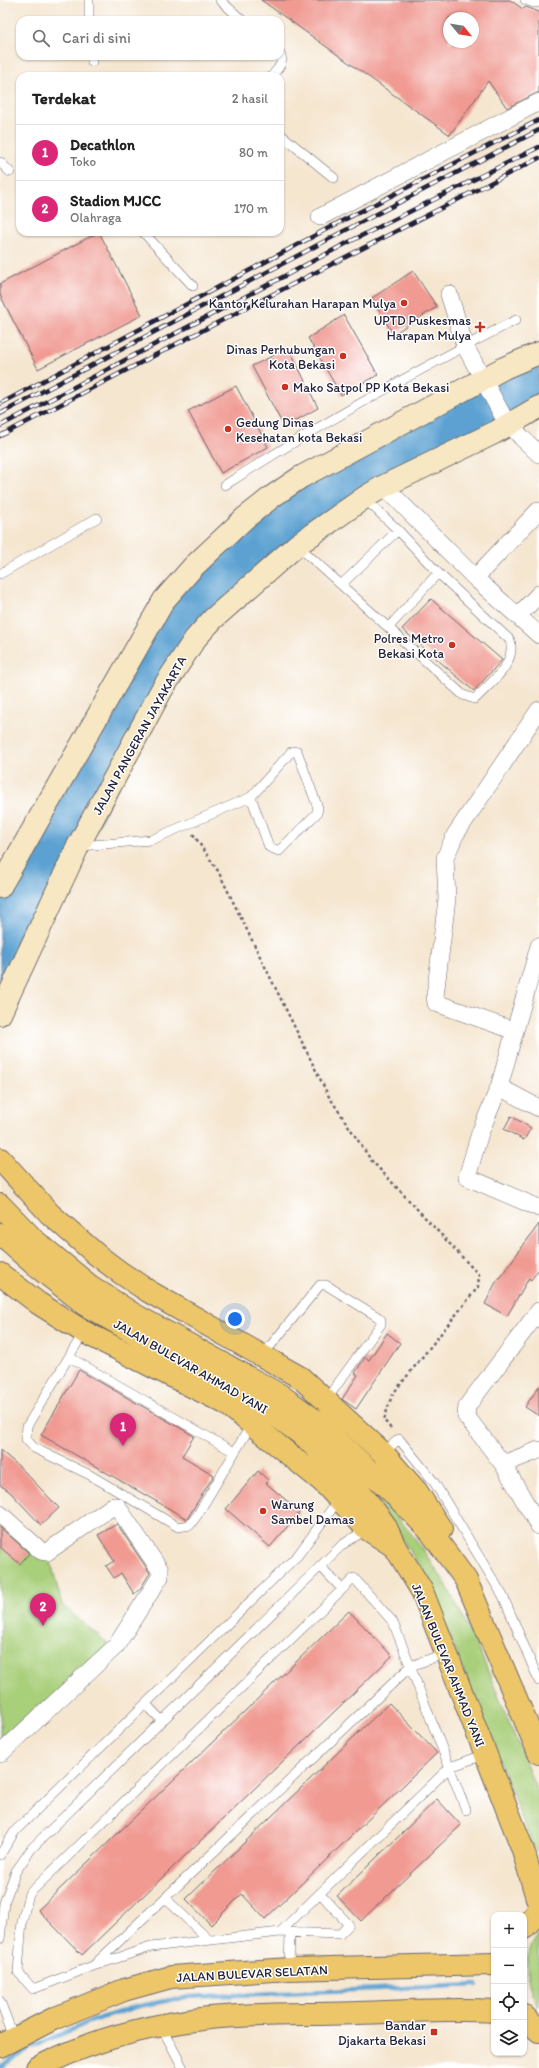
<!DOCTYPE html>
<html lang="id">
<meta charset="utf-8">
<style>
:root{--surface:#fff;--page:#f6f6f6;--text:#222;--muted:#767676;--line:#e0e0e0;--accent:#db2777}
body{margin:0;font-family:Itim,sans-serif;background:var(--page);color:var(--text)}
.controls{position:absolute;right:12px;bottom:12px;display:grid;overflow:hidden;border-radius:8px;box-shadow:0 1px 3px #0004}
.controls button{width:36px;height:36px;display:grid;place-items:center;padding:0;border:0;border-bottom:1px solid var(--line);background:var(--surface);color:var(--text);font:20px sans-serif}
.compass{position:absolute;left:443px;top:12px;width:36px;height:36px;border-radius:50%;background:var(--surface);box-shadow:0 1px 3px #0004;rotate:120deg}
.you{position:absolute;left:235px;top:1319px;width:14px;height:14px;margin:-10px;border:3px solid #fff;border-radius:50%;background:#1a73e8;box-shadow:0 0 0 6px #1a73e833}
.badge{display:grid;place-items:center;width:26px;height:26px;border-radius:50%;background:var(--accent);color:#fff;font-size:13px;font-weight:700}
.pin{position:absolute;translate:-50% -33px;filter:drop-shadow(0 1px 2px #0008)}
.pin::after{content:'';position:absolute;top:21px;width:14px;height:12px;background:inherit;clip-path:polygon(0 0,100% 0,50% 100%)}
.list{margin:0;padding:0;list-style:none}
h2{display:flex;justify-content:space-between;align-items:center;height:52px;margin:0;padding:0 16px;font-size:17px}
h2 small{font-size:13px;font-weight:400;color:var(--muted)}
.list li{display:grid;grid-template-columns:26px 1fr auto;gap:12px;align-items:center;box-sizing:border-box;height:56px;padding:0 16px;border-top:1px solid var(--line)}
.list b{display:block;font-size:15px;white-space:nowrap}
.list p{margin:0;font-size:13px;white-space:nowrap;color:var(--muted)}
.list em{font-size:13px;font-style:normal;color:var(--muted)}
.icon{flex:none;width:22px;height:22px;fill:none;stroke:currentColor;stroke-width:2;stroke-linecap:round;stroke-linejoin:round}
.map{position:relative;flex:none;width:539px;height:2068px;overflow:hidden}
.search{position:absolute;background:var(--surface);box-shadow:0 1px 3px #0004;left:16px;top:16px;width:268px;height:44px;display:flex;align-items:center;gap:10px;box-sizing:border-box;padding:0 14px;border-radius:12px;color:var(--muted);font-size:15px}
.panel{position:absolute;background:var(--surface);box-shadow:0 1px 3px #0004;left:16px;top:72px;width:268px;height:164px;border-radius:12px}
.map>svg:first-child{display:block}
</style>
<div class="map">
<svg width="539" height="2068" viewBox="0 0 539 2068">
<rect width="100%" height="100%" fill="#fff"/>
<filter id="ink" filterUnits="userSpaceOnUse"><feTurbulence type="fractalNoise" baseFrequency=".025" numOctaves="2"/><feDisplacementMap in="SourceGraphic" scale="8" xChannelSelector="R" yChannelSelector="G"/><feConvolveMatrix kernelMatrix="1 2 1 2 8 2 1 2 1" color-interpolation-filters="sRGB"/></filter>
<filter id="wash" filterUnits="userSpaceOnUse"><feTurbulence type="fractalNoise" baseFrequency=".012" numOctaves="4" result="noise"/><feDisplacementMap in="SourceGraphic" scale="16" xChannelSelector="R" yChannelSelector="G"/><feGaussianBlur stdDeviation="0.9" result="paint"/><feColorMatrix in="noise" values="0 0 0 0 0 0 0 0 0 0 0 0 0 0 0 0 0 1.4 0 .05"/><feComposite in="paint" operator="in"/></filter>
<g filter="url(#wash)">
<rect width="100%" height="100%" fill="#f5e6d0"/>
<path fill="#a8cf79" stroke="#65785a" d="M381,1498l33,39 33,49 33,66 59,143v58l-5,-4 -109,-275 -47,-71z
M0,1518l50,41 12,46 50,42 -112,102z
M539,1934v72c-15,-22 -17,-51 0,-72z"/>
<path fill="#5ca1d1" stroke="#3f6286" d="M539,354v53l-155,79 -189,153 -195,375v-127l164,-287 81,-82z"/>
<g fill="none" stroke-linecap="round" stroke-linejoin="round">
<path stroke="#5ca1d1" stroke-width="4.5" d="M0,2067l30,-19 59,-26 46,-15 50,-10 292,-12"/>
</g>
<g id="blocks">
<path fill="#f09a92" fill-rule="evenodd" d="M261,0h249l13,9 3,-2 13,5v80l-32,16 -19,-27 -38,54zM449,18h24v24h-24z
M99,232l43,83 -104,54 -38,-74v-11z
M413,271l24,36 -44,27 -21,-36z
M344,315l34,60 -37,20 -33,-57z
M289,348l29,60 -34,19 -32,-61z
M236,386l32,61 -47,26 -33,-62z
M431,599l71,61 -28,31 -72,-62z
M511,1116l20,12 -7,12 -20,-11z
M539,1224v45l-8,11 -2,-2 -22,38 -22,-12 10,-20z
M387,1333l13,10 -44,66 -14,-10 16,-24 -3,-2 10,-16 4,3z
M79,1370l115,66 -12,20 32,19 -27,44 -146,-84z
M539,1386v30l-14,-9z
M0,1450l22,19 37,39 -18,17 -31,-33 -10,-7z
M258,1471l11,10 -3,2 34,29 -30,35 -44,-38z
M117,1524l33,49 -10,16 -6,5 -13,-21 -7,5 -8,-12 8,-5 -16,-26z
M0,1527l29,26 -9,11 -20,-17z
M349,1611l43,45 -310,299 -44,-45z
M389,1703l48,50 -172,166 -23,-25 -31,31 -25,-26z
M437,1799l24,26 -100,96 -24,-25z"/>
</g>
</g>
<g filter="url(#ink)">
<use href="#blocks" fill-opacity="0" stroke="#6c676f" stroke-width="1"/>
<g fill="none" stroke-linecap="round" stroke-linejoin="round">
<g stroke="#6c676f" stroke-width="10">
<path id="lane" d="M89,0v20
M220,0l22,20
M525,0l9,3 5,-1
M92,56v6
M272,76c5,-7 13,-13 8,-22
M280,134l54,44
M0,162l10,10
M143,232l50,54
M225,485c94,-60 192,-115 291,-165
M297,545l166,150 12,4c15,-16 42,-35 35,-59l-72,-67 -40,-43 -34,-32
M0,574l97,-56
M342,584l56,-54
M389,627l49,-54
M80,846l71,-6 100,-43 40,-45 6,-1 21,57 -1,5 -38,38 -10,-4 -18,-50
M84,1332l-57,94 -1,13 8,9 56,27 88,52 12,-2 8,-11 53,-89
M263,1355l57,-70h6l52,32 3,3v4l-55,76
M69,1357l165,95
M383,1453l16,-14 35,43 69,114 36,85
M320,1566l22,23
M146,1704l16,17
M0,1855l15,-24 283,-276 41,-56
M320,1893l29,32 -9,9 -60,-2 -129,15 -58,19 -60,23 -15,-17 4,-51 7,-27 325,-316 39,44 73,188
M165,1898l44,42
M280,1932l170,-165 36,-13
M0,1939l4,-36 12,-32 16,-23 310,-303 25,-16
M96,1963l315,-297 35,-13
M289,1969l1,-37
M0,2001l14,37
M161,2026l22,42"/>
</g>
<g stroke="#6c676f" stroke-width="18">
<path id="street" d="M320,217l219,-115
M449,294l16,52 38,70 19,22 17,16
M384,486l91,92 64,57
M475,578l63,-67
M518,616l21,-22
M539,946l-40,141 -19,46 -13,44 72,31
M515,1031l-79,-28 -1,-7 12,-97 -2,-41 10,-23 84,-125
M499,1087l40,21
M539,1311l-72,95 -1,10 37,48 36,62
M503,1464l36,-14
M0,1514l41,37 6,1 66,-46h4l43,64v7l-44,69 -116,108"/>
</g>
<g stroke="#6c676f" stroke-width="24">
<path id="secondary" d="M0,887l164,-287 29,-33 52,-49 28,-22 28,-19 203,-109 35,-15
M0,1014l78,-168 83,-155 34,-52 18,-20 84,-74 67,-47 20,-12 110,-53 45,-26"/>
</g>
<g stroke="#6c676f" stroke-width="24">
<path id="primary" d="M0,1159l50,55 47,41 24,18 27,18 153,87 82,75 34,39 24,37
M0,1205l34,35 56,46 43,28 147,81 37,27 75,70 38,39 36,49 73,173
M0,1234l35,31 54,42 171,97 45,33 53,52 27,36 10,22 27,44 101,259 16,55
M0,1274l38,29 46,29 143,72 96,78 44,47 28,18
M524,1928l15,-17
M524,2016l15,15
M0,2046l53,-27 71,-29 47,-13 118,-8 205,-5
M37,2068c50,-26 108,-42 164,-49 52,-6 105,-4 157,-6 45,-1 91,-5 136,-2"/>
</g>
<path stroke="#6c676f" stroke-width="2.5" stroke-dasharray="3 3" stroke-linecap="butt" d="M193,834l25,37 110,224 43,65 108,115 -1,12 -86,108 -8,25 8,10"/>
<use href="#lane" stroke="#fff" stroke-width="9"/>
<use href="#street" stroke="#fff" stroke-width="17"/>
<use href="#secondary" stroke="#f7e8c3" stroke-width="22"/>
<use href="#primary" stroke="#ecc669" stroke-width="22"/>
<g stroke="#22223b" stroke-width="4.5">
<path id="rail" d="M0,404l338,-181 201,-103
M0,414l344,-183 195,-101
M0,426l349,-184 190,-95
M0,436l211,-110 328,-168"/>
</g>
<use href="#rail" stroke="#fff" stroke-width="3" stroke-dasharray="9" stroke-linecap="butt"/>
</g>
</g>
<g fill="#c8321e" stroke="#fff" stroke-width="1.5">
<circle cx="404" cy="303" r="4"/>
<path d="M478 321h4v4h4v4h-4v4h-4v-4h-4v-4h4z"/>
<circle cx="343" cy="356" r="4"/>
<circle cx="285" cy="387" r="4"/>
<circle cx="228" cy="429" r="4"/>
<circle cx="452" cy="645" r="4"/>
<circle cx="263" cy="1511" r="4"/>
<rect x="430" y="2028" width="8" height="8" rx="2"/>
</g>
<g text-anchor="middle" stroke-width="3" stroke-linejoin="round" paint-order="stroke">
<g font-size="13" fill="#22223b" stroke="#fff" text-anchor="end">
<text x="396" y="308">Kantor Kelurahan Harapan Mulya</text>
<text x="471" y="325">UPTD Puskesmas<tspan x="471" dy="15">Harapan Mulya</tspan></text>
<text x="335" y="354">Dinas Perhubungan<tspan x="335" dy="15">Kota Bekasi</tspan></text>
<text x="293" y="392" text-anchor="start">Mako Satpol PP Kota Bekasi</text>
<text x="236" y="427" text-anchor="start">Gedung Dinas<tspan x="236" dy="15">Kesehatan kota Bekasi</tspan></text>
<text x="444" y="643">Polres Metro<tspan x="444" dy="15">Bekasi Kota</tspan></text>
<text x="271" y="1509" text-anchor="start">Warung<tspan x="271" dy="15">Sambel Damas</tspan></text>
<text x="426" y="2030">Bandar<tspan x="426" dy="15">Djakarta Bekasi</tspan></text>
</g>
<g font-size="13" fill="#22223b" stroke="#fff">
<text transform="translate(139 735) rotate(-61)" y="5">JALAN PANGERAN JAYAKARTA</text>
<text transform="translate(191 1366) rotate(30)" y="5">JALAN BULEVAR AHMAD YANI</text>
<text transform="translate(449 1665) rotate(68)" y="5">JALAN BULEVAR AHMAD YANI</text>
<text transform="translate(252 1973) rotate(-3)" y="5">JALAN BULEVAR SELATAN</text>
</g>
</g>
</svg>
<div class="controls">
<button>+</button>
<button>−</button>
<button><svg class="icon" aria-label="locate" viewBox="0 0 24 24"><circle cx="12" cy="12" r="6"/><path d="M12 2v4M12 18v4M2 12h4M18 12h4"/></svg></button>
<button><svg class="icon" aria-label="layers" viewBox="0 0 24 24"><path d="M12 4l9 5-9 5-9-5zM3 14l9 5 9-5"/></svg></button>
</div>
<svg class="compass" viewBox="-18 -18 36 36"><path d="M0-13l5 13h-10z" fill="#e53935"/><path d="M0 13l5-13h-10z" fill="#767676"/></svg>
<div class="you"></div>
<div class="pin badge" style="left:123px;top:1446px">1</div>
<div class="pin badge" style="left:43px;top:1626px">2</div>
<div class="search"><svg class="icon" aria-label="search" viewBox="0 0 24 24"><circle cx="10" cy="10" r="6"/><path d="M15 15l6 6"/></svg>Cari di sini</div>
<section class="panel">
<h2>Terdekat<small>2 hasil</small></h2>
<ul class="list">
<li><span class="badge">1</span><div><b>Decathlon</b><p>Toko</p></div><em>80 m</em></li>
<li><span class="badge">2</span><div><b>Stadion MJCC</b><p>Olahraga</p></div><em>170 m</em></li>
</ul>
</section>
</div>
